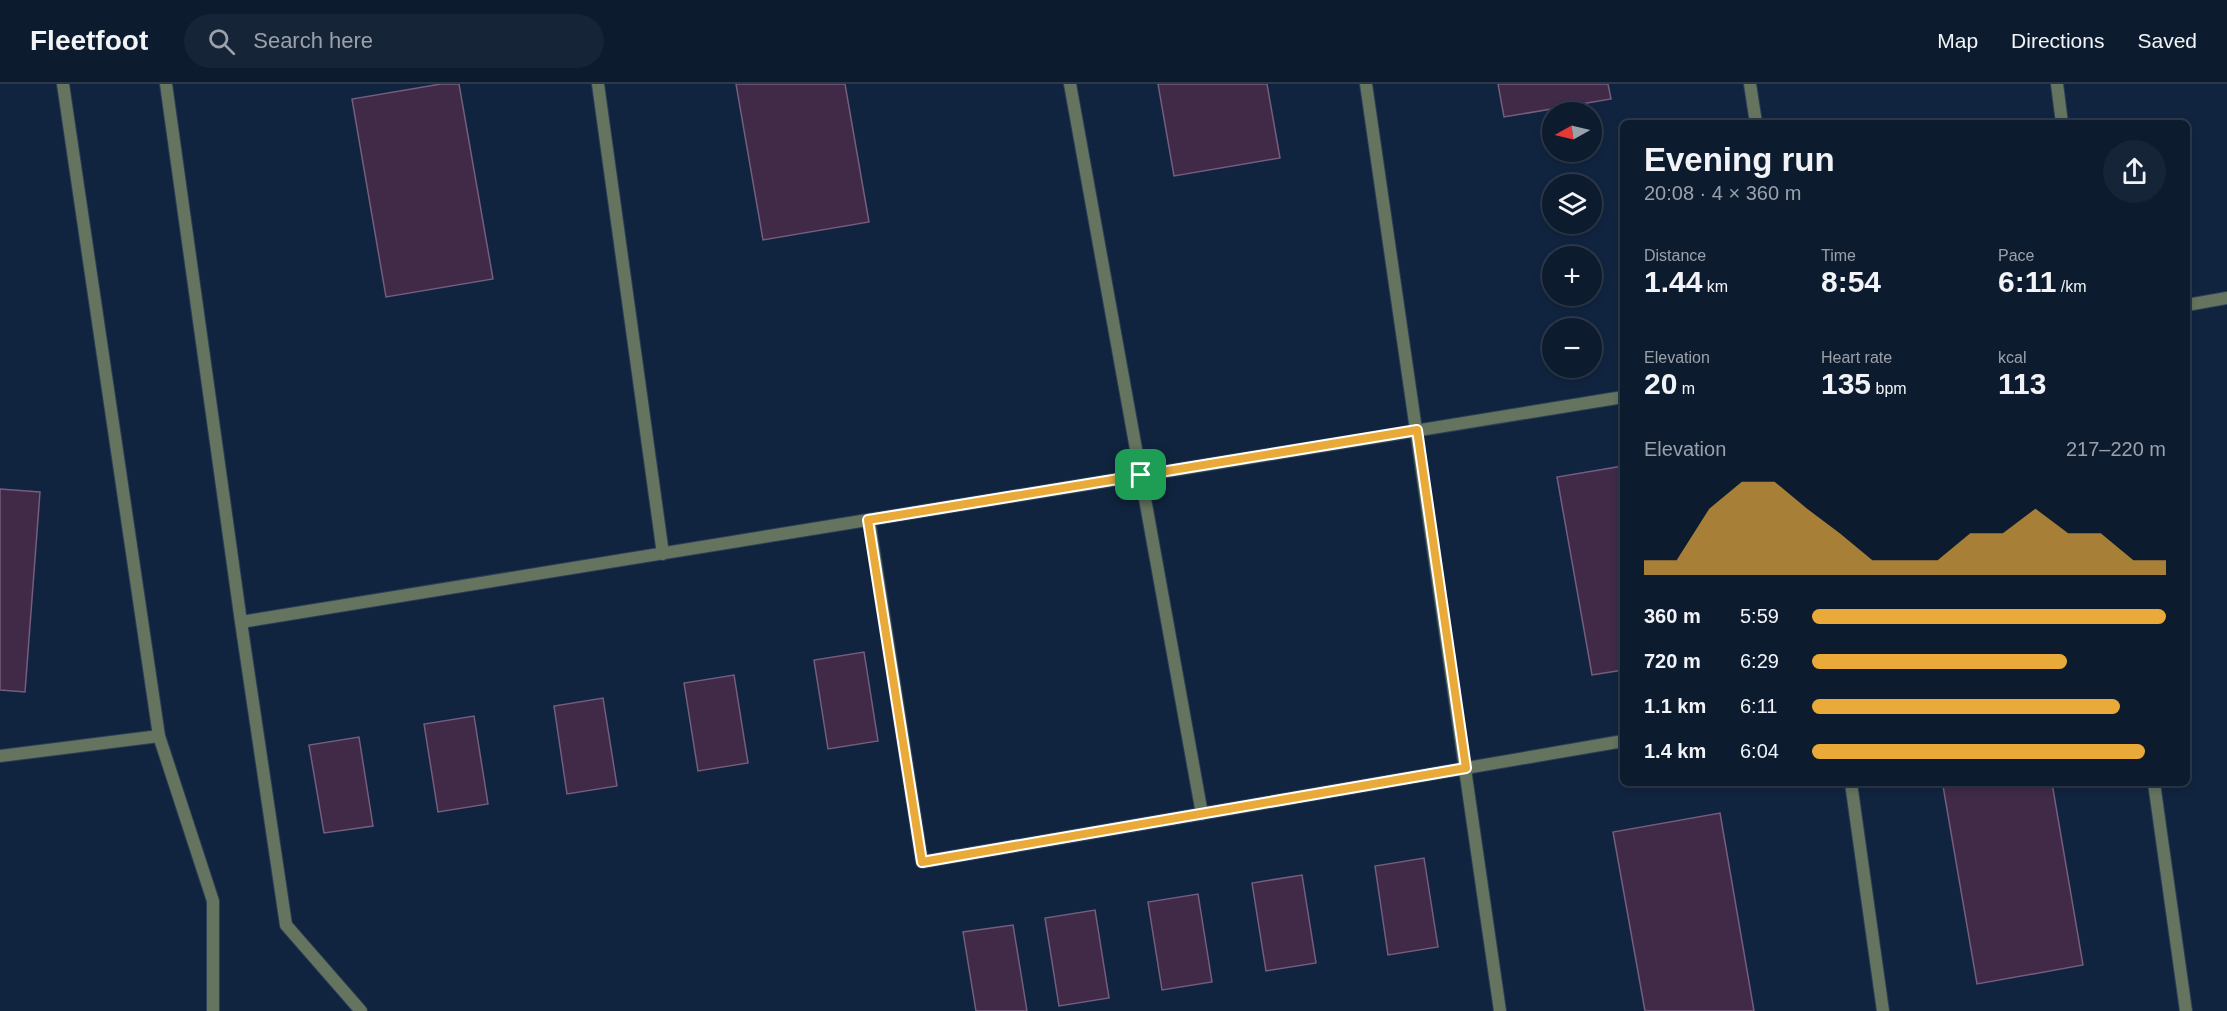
<!DOCTYPE html>
<meta charset="utf-8">
<style>
body{margin:0;font-family:Helvetica,sans-serif;background:#162437;color:#f1f3f6;height:100vh;display:flex;flex-direction:column;font-size:22px;white-space:nowrap}
*{box-sizing:border-box;margin:0}
p{font-size:20px;color:#9aa1aa}
.icon{flex:none;width:33px;height:33px;fill:none;stroke:currentColor;stroke-width:2;stroke-linecap:round;stroke-linejoin:round}
.map{position:relative;flex:1;overflow:hidden}
.details{position:absolute;left:1620px;top:36px;width:570px;height:666px;display:flex;flex-direction:column;background:#0d1b2f;border-radius:9px;box-shadow:0 3px 9px #0003,0 0 0 2px #2d394b}
.details>*{flex:none}
.needle{width:39px;rotate:262deg}
.fabs{position:absolute;left:1542px;top:18px;display:grid;gap:12px}
.fabs a{display:grid;place-items:center;width:60px;height:60px;border-radius:50%;background:#0d1b2f;box-shadow:0 3px 9px #0003,0 0 0 2px #2d394b;font-size:30px}
.pin{position:absolute;display:grid;place-items:center;width:51px;height:51px;color:#fff;margin:-26px;border-radius:12px;box-shadow:0 3px 9px #0006}
.round{display:grid;place-items:center;flex:none;width:63px;height:63px;border-radius:32px;background:#162437}
.summary{display:flex;align-items:center;justify-content:space-between;height:102px;padding:0 24px}
h1{font-size:33px;font-weight:700;line-height:45px}
.metrics{display:grid;grid-template-columns:repeat(3,1fr);gap:9px;height:102px;padding:6px 24px}
.metrics div{display:grid;align-content:center}
.metrics b{font-size:30px;font-weight:700}
.metrics small{font-size:16px;font-weight:400}
.metrics p{font-size:16px}
.chart{height:168px;padding:12px 24px}
.chart p{display:flex;justify-content:space-between}
.chart svg{width:100%;height:108px;margin-top:6px;fill:#eaaa39;opacity:.7}
ul{padding:0 24px;list-style:none;font-size:20px}
li{display:grid;grid-template-columns:96px 72px 1fr;align-items:center;height:45px}
li i{height:15px;border-radius:8px;background:#eaaa39}
header{display:flex;align-items:center;gap:36px;box-sizing:border-box;height:84px;padding:0 30px;background:#0d1b2f;border-bottom:2px solid #2d394b}
header strong{font-size:28px}
nav{display:flex;gap:33px;margin-inline-start:auto;font-size:21px}
.search{width:420px;height:54px;background:#162437;display:flex;align-items:center;gap:15px;box-sizing:border-box;padding:0 21px;border-radius:33px;color:#9aa1aa;font-size:22px}
.map>svg:first-child{display:block}
.building{fill:#402a47;stroke:#745d7d;stroke-width:1.5}
.lines{fill:none;stroke-linecap:round;stroke-linejoin:round}
.service-casing{stroke:#2c3f58;stroke-width:14}
.service{stroke:#64745e;stroke-width:12}
.route-casing{stroke:#fff;stroke-width:12}
.route{stroke:#eaaa39;stroke-width:8}
</style>
<header>
<strong>Fleetfoot</strong>
<div class="search"><svg class="icon" aria-label="search" viewBox="0 0 24 24"><circle cx="10" cy="10" r="6"/><path d="M15 15l6 6"/></svg>Search here</div>
<nav><a>Map</a><a>Directions</a><a>Saved</a></nav>
</header>
<div class="map">
<svg width="2227" height="927" viewBox="0 0 2227 927">
<rect width="100%" height="100%" fill="#11243f"/>
<path class="building" d="M441,0h18l34,195 -107,18 -34,-198z
M736,0h109l24,138 -106,18z
M1158,0h109l13,74 -106,18z
M1498,0h110l3,15 -107,18z
M1623,382v204l-31,5 -35,-198z
M0,405l40,3 -15,200 -25,-2z
M864,568l14,89 -50,8 -14,-89z
M734,591l14,88 -50,8 -14,-88z
M603,614l14,88 -50,8 -13,-88z
M474,632l14,88 -50,8 -14,-88z
M359,653l14,89 -49,7 -15,-88z
M1958,699h94l31,182 -106,19 -34,-198z
M1720,729l34,198h-109l-32,-179z
M1424,774l14,89 -50,8 -13,-89z
M1302,791l14,88 -50,8 -14,-88z
M1198,810l14,88 -50,8 -14,-88z
M1095,826l14,88 -50,8 -14,-88z
M1013,841l14,86h-51l-13,-79z"/>
<g class="lines">
<defs>
<path id="service" d="M63,0l96,652 54,165v110
M166,0l75,538 45,303 75,86
M598,0l65,470
M1070,0l132,730
M1366,0l134,927
M1750,0l6,39
M2057,0l5,39
M2187,221l40,-7
M869,436l53,342 701,-121
M241,538l1382,-225
M0,672l159,-20
M1851,699l32,228
M2154,699l32,228"/>
</defs>
<use href="#service" class="service-casing"/>
<use href="#service" class="service"/>
</g>
<g class="lines">
<defs>
<path id="route" d="M1417,346l49,338 -544,94 -54,-342z"/>
</defs>
<use href="#route" class="route-casing"/>
<use href="#route" class="route"/>
</g>
</svg>
<div class="fabs">
<a><svg class="needle" viewBox="-14 -14 28 28"><path d="M0-13l5 13h-10z" fill="#e53935"/><path d="M0 13l5-13h-10z" fill="#9aa1aa"/></svg></a>
<a><svg class="icon" aria-label="layers" viewBox="0 0 24 24"><path d="M12 4l9 5-9 5-9-5zM3 14l9 5 9-5"/></svg></a>
<a>+</a>
<a>−</a>
</div>
<div class="pin" style="left:1141px;top:391px;background:#1e9e55"><svg class="icon" aria-label="arrive" viewBox="0 0 24 24"><path d="M6 21V4h12l-3 4 3 4H6"/></svg></div>
<section class="details">
<div class="summary"><div><h1>Evening run</h1><p>20:08 · 4 × 360 m</p></div><a class="round"><svg class="icon" aria-label="share" viewBox="0 0 24 24"><path d="M12 15V3M7 8l5-5 5 5M5 13v7h14v-7"/></svg></a></div>
<div class="metrics">
<div><p>Distance</p><b>1.44<small> km</small></b></div>
<div><p>Time</p><b>8:54</b></div>
<div><p>Pace</p><b>6:11<small> /km</small></b></div>
</div>
<div class="metrics">
<div><p>Elevation</p><b>20<small> m</small></b></div>
<div><p>Heart rate</p><b>135<small> bpm</small></b></div>
<div><p>kcal</p><b>113</b></div>
</div>
<div class="chart"><p><span>Elevation</span>217–220 m</p>
<svg viewBox="0 0 160 44" preserveAspectRatio="none"><path d="M0 44V38L10 38L20 17L30 6L40 6L50 17L60 27L70 38L80 38L90 38L100 27L110 27L120 17L130 27L140 27L150 38L160 38V44z"/></svg>
</div>
<ul>
<li><b>360 m</b>5:59<i style="width:100%"></i></li>
<li><b>720 m</b>6:29<i style="width:72%"></i></li>
<li><b>1.1 km</b>6:11<i style="width:87%"></i></li>
<li><b>1.4 km</b>6:04<i style="width:94%"></i></li>
</ul>
</section>
</div>
